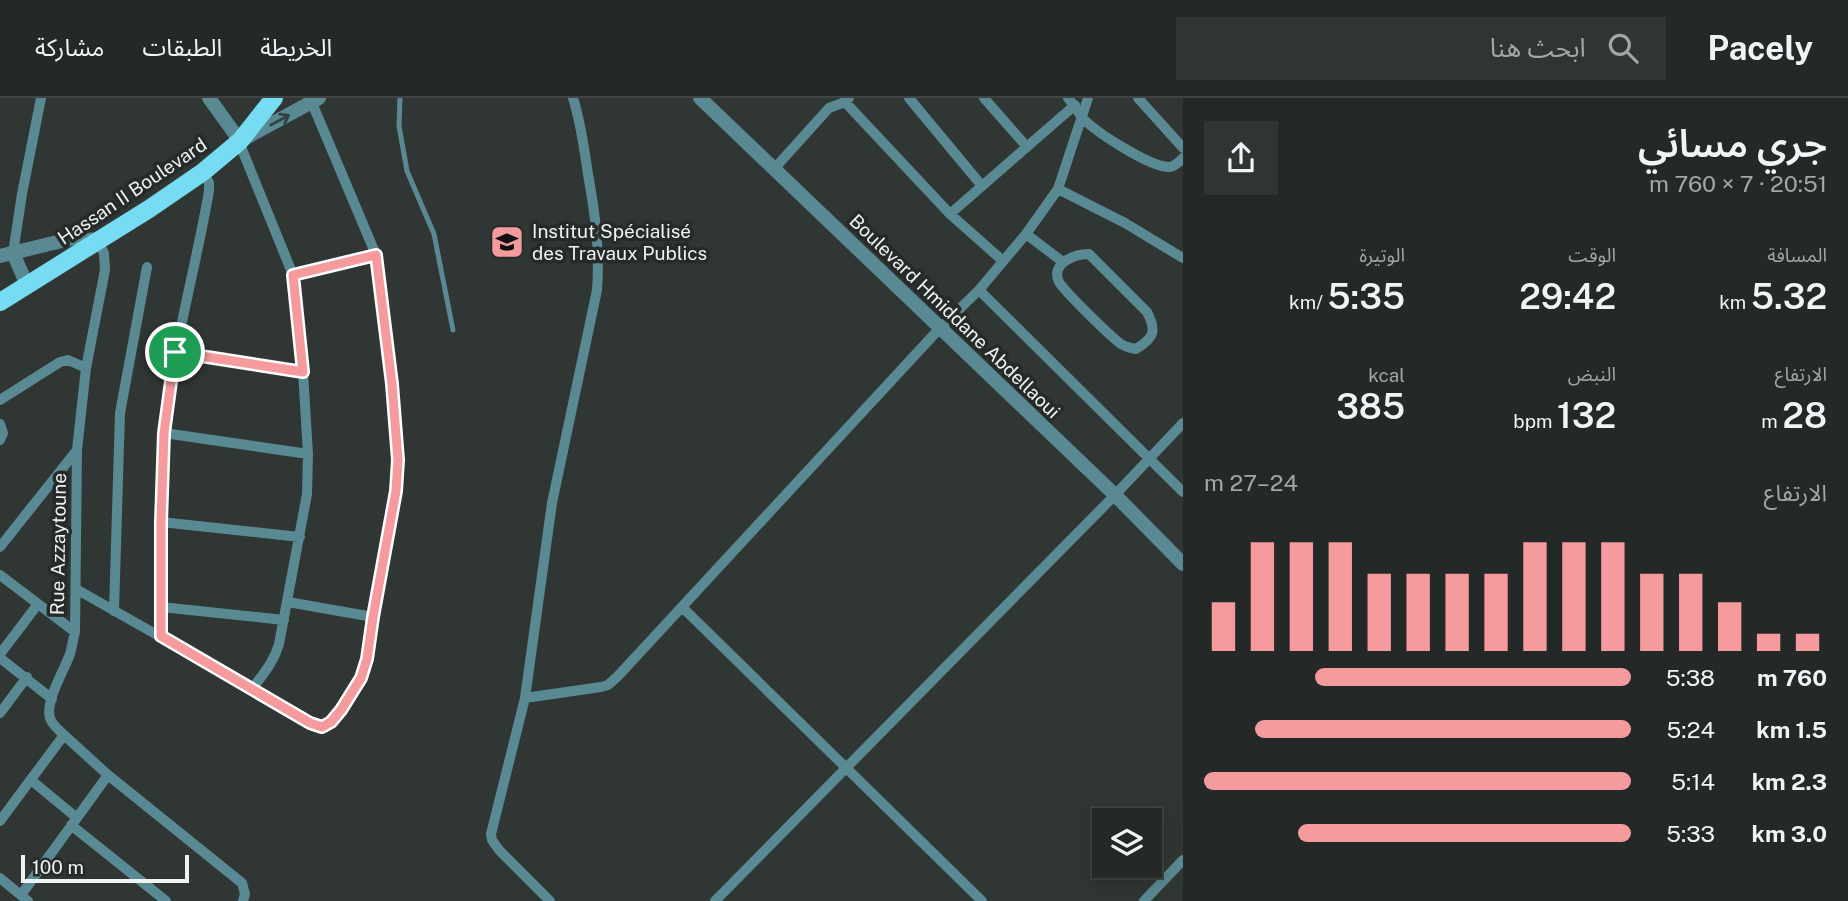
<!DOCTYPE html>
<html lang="ar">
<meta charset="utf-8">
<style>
body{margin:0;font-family:"Public Sans","Noto Sans Arabic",sans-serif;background:#303433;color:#f1f3f6;direction:rtl;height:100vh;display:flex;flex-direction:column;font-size:26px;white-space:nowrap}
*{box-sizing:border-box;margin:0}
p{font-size:23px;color:#a3a6a7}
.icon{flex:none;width:38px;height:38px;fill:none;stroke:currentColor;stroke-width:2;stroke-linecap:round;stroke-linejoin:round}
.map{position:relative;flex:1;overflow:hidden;direction:ltr}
.sheet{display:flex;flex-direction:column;background:#242827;width:665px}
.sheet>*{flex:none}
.fabs{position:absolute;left:1092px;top:710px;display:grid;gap:14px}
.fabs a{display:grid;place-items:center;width:70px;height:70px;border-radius:0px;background:#242827;box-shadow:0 4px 18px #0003,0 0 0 2px #414444;font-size:35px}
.scale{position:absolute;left:21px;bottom:18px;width:168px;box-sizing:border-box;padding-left:7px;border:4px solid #f0f3f3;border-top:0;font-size:19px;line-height:24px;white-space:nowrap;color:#f0f3f3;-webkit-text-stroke:5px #262b2a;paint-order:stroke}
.pin{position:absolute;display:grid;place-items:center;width:60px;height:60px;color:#fff;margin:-30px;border:4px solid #fff;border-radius:50%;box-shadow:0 2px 7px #0007}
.round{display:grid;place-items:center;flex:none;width:74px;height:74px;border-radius:0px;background:#303433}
.head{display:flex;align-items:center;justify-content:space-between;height:119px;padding:0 21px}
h1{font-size:38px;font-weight:600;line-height:52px}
.figures{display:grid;grid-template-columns:repeat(3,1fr);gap:10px;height:119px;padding:7px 21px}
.figures div{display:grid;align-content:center}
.figures b{font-size:35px;font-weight:600}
.figures small{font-size:19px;font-weight:400}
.figures p{font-size:19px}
.chart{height:196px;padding:14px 21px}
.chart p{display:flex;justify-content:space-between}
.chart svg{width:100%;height:126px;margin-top:7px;stroke:#f59b9e;stroke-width:6}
ul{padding:0 21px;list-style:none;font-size:23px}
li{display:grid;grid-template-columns:112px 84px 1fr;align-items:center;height:52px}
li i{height:18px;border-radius:9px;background:#f59b9e}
header{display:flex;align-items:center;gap:42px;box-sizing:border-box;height:98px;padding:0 35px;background:#242827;border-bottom:2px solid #414444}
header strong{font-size:33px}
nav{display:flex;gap:38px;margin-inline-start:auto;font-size:24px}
.search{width:490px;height:63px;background:#303433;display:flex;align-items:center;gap:18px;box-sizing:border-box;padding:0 24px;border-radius:0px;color:#a3a6a7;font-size:26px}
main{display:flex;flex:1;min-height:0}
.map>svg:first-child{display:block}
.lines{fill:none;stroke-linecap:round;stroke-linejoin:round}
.service{stroke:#598992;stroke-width:5}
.minor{stroke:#598992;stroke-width:10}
.tertiary{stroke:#598992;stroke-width:14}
.primary{stroke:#75dcf1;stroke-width:18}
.oneway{stroke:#334244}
.route-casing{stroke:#fff;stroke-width:14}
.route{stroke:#f59b9e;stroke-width:9}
.labels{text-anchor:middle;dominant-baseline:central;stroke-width:7;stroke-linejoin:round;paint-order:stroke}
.street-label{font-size:19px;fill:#f0f3f3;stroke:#262b2a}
.poi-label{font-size:19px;fill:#f0f3f3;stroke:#262b2a;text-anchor:start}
</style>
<header>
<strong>Pacely</strong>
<div class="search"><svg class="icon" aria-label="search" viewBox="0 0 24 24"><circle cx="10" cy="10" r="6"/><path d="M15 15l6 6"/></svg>ابحث هنا</div>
<nav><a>الخريطة</a><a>الطبقات</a><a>مشاركة</a></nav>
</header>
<main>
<section class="sheet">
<div class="head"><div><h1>جري مسائي</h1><p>20:51 · 7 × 760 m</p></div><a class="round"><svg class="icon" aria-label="share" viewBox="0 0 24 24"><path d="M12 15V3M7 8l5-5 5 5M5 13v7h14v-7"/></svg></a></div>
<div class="figures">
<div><p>المسافة</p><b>5.32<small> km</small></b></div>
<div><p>الوقت</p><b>29:42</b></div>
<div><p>الوتيرة</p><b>5:35<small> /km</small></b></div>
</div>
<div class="figures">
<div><p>الارتفاع</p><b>28<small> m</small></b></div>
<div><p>النبض</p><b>132<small> bpm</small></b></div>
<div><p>kcal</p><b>385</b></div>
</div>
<div class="chart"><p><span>الارتفاع</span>24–27 m</p>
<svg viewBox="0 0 160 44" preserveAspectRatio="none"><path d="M5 44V27M15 44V6M25 44V6M35 44V6M45 44V17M55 44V17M65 44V17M75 44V17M85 44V6M95 44V6M105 44V6M115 44V17M125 44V17M135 44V27M145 44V38M155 44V38"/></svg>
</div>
<ul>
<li><b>760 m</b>5:38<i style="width:74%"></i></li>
<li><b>1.5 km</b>5:24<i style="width:88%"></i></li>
<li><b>2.3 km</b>5:14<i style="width:100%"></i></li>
<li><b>3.0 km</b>5:33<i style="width:78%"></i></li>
</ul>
</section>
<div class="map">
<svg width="1183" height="803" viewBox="0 0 1183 803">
<rect width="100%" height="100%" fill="#303634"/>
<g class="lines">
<path class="service" d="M400,0l-1,28 8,45 27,63 19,96"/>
<path class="minor" d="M909,0l73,88
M984,0l43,49
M1068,0c5,6 9,12 13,18 12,15 69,51 88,51 5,0 10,-5 14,-9
M1138,0l45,50
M845,4l105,112 53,47
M239,44l54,133 10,97 5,82 -1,40 -28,150c-5,18 -16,30 -27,45
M774,71l55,-61 16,-6 4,-4
M1058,91l67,34 58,35
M950,116l125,-109
M1026,136l37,28
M13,155l9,-59 19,-96
M1089,156l58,58c10,19 7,26 -11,37 -6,-1 -10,-2 -15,-5 -11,-8 -56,-52 -62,-62 -9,-19 16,-28 30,-28z
M293,177l83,-20
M979,192l204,202
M175,254l128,20
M0,302l60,-38 8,-2 18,8
M0,326l3,9 -3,7
M164,335l144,21
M161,424l139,15
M0,449l77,-97
M0,477l75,57
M76,491l242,137 4,1 9,-5 18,-22 12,-21 6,-20 6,-42 23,-126 2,-31 -6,-76 -16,-129 -64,-152
M288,504l85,15
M161,509l123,13
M682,509l300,294
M114,513l6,-198 27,-146
M161,538c0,-67 -3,-136 3,-203 8,-83 31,-161 45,-242v-8l-6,-11
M0,556l38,-50
M0,560l52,41
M525,600l76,-11 7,-2 10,-9 322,-348 39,-38 47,-56 32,-45 30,-91
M0,615l27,-36
M64,637l44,40 134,108 3,11 -2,7
M31,682l46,38
M0,723l64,-86c-5,-5 -12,-10 -14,-17 -5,-17 14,-47 20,-64 2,-7 3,-15 5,-22l2,-182 9,-82 19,-98 -1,-17 -7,-13
M71,727l95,76
M0,780l28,23
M21,797l87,-120
M550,803l-51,-51 -7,-10 -1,-6 34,-136 27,-195 45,-213c3,-40 -2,-77 -9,-116 -4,-26 -7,-51 -15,-76
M715,803l400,-406 68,-72
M1144,803l39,-41"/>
<path class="tertiary" d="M209,0l31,43 79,-43
M700,0l415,397 68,69
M13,155l14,32
M0,158l74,-18 23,2"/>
<path class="primary" d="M0,204l149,-93 54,-37 37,-31 34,-43"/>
</g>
<defs><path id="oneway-shaft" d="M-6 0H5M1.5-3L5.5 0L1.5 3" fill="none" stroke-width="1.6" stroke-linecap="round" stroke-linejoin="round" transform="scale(1.75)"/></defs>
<use class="oneway" href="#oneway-shaft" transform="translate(280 22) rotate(-28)"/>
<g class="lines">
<defs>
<path id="route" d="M376,157l16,129 6,76 -2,31 -23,126 -6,42 -6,19 -20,32 -10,12 -9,5 -12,-4 -149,-87v-114l3,-89 11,-81 128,20 -10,-97z"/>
</defs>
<use href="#route" class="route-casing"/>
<use href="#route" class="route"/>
</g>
<defs>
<symbol id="school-square" viewBox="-11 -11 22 22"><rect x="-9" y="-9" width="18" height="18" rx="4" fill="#f59b9e" stroke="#262b2a"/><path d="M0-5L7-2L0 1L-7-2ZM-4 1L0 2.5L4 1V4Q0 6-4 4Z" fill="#111"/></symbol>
</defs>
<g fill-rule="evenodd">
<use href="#school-square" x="488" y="125" width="38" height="38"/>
</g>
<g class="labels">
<g class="street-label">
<text transform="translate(132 93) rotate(-34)">Hassan II Boulevard</text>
<text transform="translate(955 218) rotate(44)">Boulevard Hmiddane Abdellaoui</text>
<text transform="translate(58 446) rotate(-89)">Rue Azzaytoune</text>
</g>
<g class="poi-label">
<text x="532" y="133">Institut Spécialisé<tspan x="532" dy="22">des Travaux Publics</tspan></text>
</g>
</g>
</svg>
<div class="fabs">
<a><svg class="icon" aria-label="layers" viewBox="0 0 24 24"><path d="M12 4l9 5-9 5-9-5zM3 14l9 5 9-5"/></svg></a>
</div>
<div class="scale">100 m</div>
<div class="pin" style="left:175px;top:254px;background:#1e9e55"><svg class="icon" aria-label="arrive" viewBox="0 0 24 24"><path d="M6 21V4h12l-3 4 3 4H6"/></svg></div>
</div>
</main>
